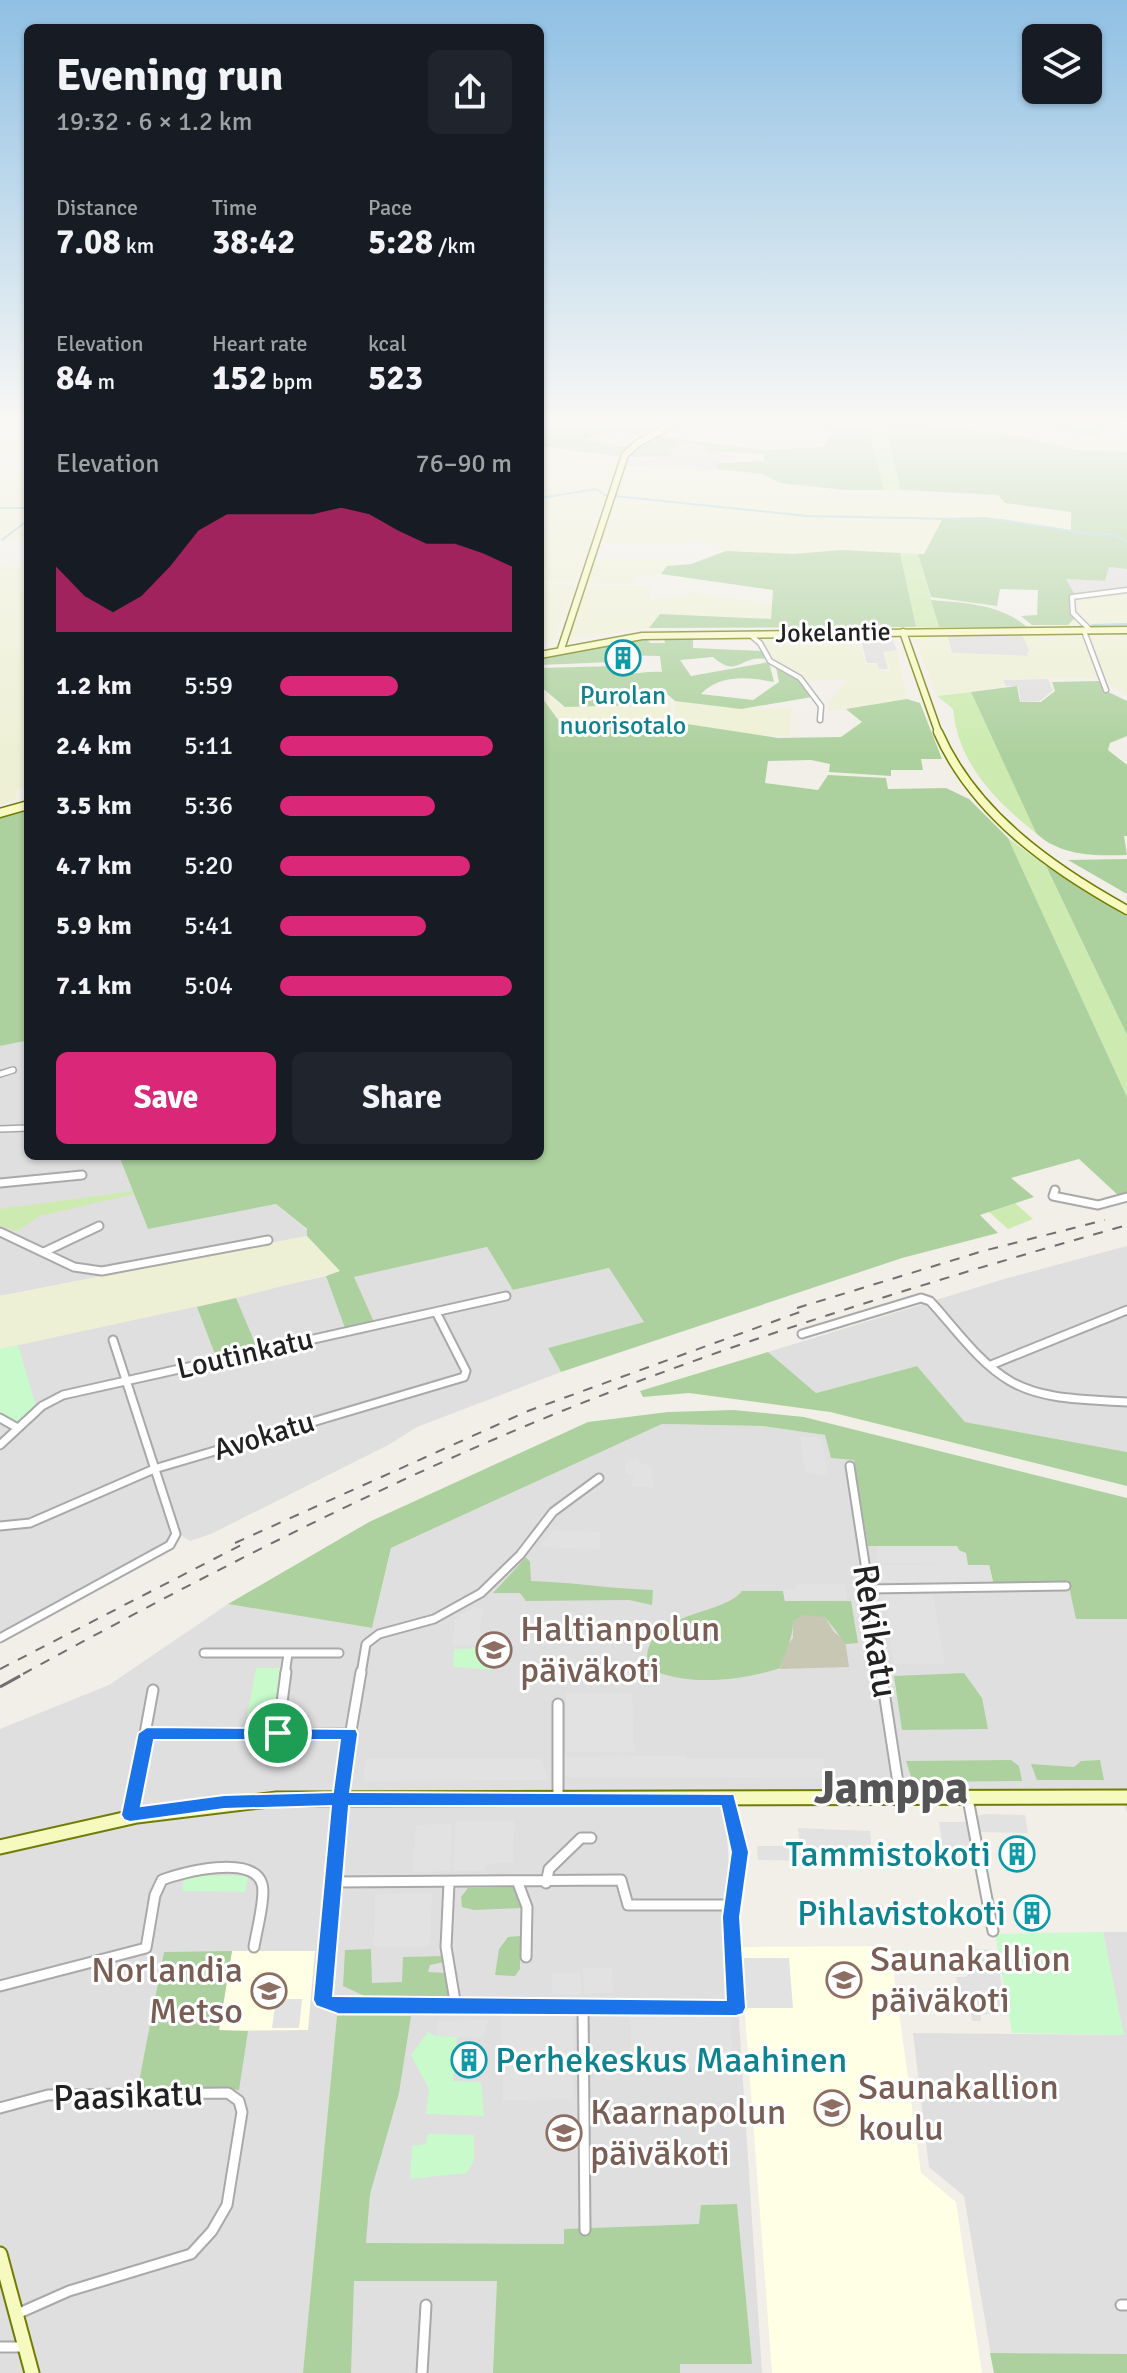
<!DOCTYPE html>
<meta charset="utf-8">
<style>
body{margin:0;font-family:Signika,sans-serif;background:#20242c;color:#f1f3f6;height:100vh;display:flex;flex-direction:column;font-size:30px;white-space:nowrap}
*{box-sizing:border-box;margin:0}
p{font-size:26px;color:#9ea1a6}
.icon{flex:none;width:44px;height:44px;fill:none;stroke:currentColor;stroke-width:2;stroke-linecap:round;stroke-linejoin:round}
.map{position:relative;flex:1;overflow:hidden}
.panel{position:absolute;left:24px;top:24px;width:520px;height:1136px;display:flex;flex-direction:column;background:#171b24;border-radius:12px;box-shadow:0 2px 6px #0004}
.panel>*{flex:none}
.buttons{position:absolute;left:1022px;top:24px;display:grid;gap:16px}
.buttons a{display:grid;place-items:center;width:80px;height:80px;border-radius:12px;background:#171b24;box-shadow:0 2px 6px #0004;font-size:40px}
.pin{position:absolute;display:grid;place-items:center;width:68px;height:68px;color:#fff;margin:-34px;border:4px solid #fff;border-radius:50%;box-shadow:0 2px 8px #0007}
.round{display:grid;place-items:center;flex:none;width:84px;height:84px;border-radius:12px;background:#20242c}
.head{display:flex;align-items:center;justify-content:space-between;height:136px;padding:0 32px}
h1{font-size:44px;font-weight:700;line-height:60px}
.stats{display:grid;grid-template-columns:repeat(3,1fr);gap:12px;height:136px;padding:8px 32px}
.stats div{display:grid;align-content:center}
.stats b{font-size:34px;font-weight:700}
.stats small{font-size:22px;font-weight:400}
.stats p{font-size:22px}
.chart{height:224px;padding:16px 32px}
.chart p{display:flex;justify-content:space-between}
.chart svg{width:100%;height:144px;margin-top:8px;fill:#db2777;opacity:.7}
.primary-button{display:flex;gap:16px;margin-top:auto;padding:16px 32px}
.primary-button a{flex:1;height:92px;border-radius:12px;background:#db2777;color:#fff;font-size:32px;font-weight:700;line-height:92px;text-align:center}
.primary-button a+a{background:#20242c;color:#f1f3f6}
ul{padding:0 32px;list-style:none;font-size:26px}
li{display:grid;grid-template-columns:128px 96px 1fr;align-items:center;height:60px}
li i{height:20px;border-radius:10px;background:#db2777}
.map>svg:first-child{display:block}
.residential{fill:#e0dfdf}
.education{fill:#ffffe5}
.construction{fill:#c7c7b4}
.farmland{fill:#eef0d5}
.grass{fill:#cdebb0}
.forest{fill:#add19e}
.park{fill:#c8facc}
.parking{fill:#e2e2e2}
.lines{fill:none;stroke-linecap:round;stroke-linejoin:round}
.stream{stroke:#aad3df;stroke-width:2}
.street-far3-casing{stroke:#a9a9a9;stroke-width:7}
.street-far2-casing{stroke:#a9a9a9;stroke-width:8}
.street-far1-casing{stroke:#a9a9a9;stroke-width:11}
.street-casing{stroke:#a9a9a9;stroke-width:13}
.secondary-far2-casing{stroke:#707d05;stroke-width:9}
.secondary-far1-casing{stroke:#707d05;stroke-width:11}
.secondary-casing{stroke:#707d05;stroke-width:17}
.street-far3{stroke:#fff;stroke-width:4}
.street-far2{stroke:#fff;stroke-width:5}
.street-far1{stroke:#fff;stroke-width:7}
.street{stroke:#fff;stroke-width:9}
.secondary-far2{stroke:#f7fabf;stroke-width:6}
.secondary-far1{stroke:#f7fabf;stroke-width:8}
.secondary{stroke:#f7fabf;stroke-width:13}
.rail-far1{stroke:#707070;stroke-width:2;stroke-dasharray:10 10;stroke-linecap:butt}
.rail{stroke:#707070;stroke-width:3;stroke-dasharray:23 23;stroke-linecap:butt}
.route{fill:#1a73e8;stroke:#fff;stroke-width:2;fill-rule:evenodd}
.labels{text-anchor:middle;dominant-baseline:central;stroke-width:6;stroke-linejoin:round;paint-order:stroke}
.far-street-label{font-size:26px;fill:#222;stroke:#fff}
.far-culture-label{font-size:26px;fill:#0d838f;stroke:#fff}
.street-label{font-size:30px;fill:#222;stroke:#fff}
.near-education-label{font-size:36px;fill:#785e54;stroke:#fff;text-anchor:start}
.near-street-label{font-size:36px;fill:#222;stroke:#fff}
.near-culture-label{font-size:36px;fill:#0d838f;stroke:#fff;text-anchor:end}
.near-district-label{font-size:46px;font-weight:bold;fill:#555;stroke:#fff}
</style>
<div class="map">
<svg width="1127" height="2373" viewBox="0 0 1127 2373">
<rect width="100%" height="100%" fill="#f2efe9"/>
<path class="residential" d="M677,442l27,3 3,6 28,4 2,5 -19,3 -1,6 -4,1 -89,-4 3,-7 25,1z
M1109,567l18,2v23l-52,3 -10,-17 40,3z
M1022,634l8,18 -1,4 -77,-3 -5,-18z
M882,635l10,4 5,11 -14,2 5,17h-9l-2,-6h-10l-7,-27z
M1048,679l5,11 -13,11 -19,1 -3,-16h-12l-3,-6z
M25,1041l3,2v113h91l29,73 128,-25 31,26v6l-307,60v-250z
M1127,1246v206l-162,-30 -48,-56 -101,27 -48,-41 236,-73z
M487,1247l26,43 96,-22 35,54 -96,26 13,24 -144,55 -27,17 -179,90 -21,7 -8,-5 -4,-7 -8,2 1,6 -6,7 -165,90v-285l326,-73 27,1z
M662,1424l100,2 64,9 131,111 37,36h74l9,37h50v194l-5,-16 -708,3 311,5 37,568h-762v-644l109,-44 119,-81 144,24 19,-80z
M1103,1932h24v441h-133l-30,-177 -35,-29 -16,-134 210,2z"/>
<path class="education" d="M890,1946l31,227 35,29 26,171h-210l-32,-426z
M232,1951h83l-7,79 -89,1z"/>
<path class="construction" d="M817,1614l8,3 9,15 11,8 4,27 -69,2 6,-22 7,-9v-16l11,-7z"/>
<path class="farmland" d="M0,422h28v35l-28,-4z
M612,422h186l36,11 -9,14 -80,-18z
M961,422h43l92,14 9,-7 12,-3 1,-4h9v30l-51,-2 -51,-13 -63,-7z
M540,450l79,10 -44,123 -35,-1v-20l7,-1 -7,-14z
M0,466l15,5h13v71l-28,-3z
M624,466l139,8 8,6 39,5 12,6 79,-1 97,5 7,8 66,8 1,19 -86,-13 -62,37 -83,-4 -48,4 -73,-3 -3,-2 4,-6 -23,-3 -23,3h-77z
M668,558l10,5 -11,3 -6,8 -24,2 -6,9 -47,-2 8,-22z
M0,566l28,2v218l-11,3 -1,10 -16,5z
M540,584l34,1 -20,56 -13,3z
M583,585l64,2 4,2 -1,10 37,-3 3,-4 83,12 -2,16 -111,-6 -11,14 -85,11z
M1115,591l12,1v33h-59l7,-7v-23z
M1127,633v62l-17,-10 -4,-7 -104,1 3,7 -68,10 -22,-56 7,-4 25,-1 5,18 76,3 -1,-4 3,-1 -8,-17z
M856,635l10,29h11l2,6 11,2 -6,-20 13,-1 10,48 -78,12v-10l19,-22 -44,2 -13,-11 -16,-6 -12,-21 -10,-7z
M540,686l20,19 106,-12 6,18 -1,10 -101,6 -7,-2 -23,-30z
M675,701l68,8 49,-1 -3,28h-25l-90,-14z
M307,1236l34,35 -105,27 -236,51v-53z"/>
<path class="grass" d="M867,422h17l17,68h-17z
M900,553l18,1 21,73h-23z
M971,692l65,141c-41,-32 -78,-70 -83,-124l-16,-13z
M1008,838l38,28 81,169v62z
M133,1191l1,3 -94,22 -23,15 -17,-5v-17z
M1015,1203l18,16 -25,10 -19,-17z"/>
<path class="forest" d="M540,422h7l1,7 33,-1 1,-6h21l3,1 -2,3 62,1 -21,10 -25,-5 -35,7 43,9 -7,9 -81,-11z
M798,422l33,3 36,-3 17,68h-39l-65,-7 -17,-9 -46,-5 1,-6 46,-2v-7l-57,-3 -3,-6 -27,-3 -7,14 -43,1 13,-13 16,-8 108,14 60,-3 10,-14z
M884,422h77v3l-37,-1 101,13 51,13 51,2v117l-18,-2 -4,14 -39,-2 9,16v23l-7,7h-36l-11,-9 16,-1 1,-25 -38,-1 -3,17 -66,-9 -13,-43h6l19,-36 43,-1 85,13v-18l-66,-9 -7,-8 -97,-5z
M1004,422h114l-1,4 -12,3 -8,7z
M841,550l59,3 16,74 -267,1 11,-14 111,5 2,-29 -112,-16 6,-8 24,-2 35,-13 67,3z
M931,600c35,3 69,4 96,27h-88z
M693,636v12l69,3 4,8c-27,-4 -28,20 -53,-2l-33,3 11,16 78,-14 5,20c-25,-5 -54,-8 -73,12l52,6 26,-18 -3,-15 23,11 13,19 -71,12 -66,-8 -9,-8 -18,1 -11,11 -72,2 -25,-21v-18l75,-2 1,8c16,1 30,-3 46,-2l-2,-16 -48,-1 -1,7 -71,3v-8l105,-20 5,6h15l-1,-6z
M1100,681l4,9 23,11v35l-17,7 -2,7 19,15v71h-3l3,19c-32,1 -67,1 -91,-22l-65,-141 46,-6 3,16h21l14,-11 -3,-9z
M540,695l22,30 8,2 104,-5 104,16 63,-1 21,-15 -16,-13 61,-10 13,4 22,56h-21l2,11h-32v6l-62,-4 1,-8 -19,-4 -43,1 -3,22 53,7 10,-15 58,3 2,11 58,-1 23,11 39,39 119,259v96l-8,3 -40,-37 -68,19 23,19 -54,18 18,18 -96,25 -341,114 -13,-24 96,-26 -35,-54 -96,22 -26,-43 -133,30 20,45 -29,6 -19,-52 14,-5 -33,-35v-7l-31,-25 -128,25 -29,-73h421z
M28,808v235l-3,-2 -25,5v-231z
M1127,859v35l-59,-34z
M1046,866l81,50v119z
M236,1298l21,50 -41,9 -19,-50z
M768,1352l48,41 101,-27 48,56 162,30v34l-297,-74 -141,-19 -46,4 -3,-6z
M734,1410l70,7 323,81v121h-51l-8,-37h-75l-4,-17h-21l-11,-19h-89l-14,-86 -23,-2 -6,-23 -63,-9 -100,-2 -271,124 -19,80 -144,-24 141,-82 219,-100 80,-10z
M526,1557l4,5 1,19c43,1 79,8 122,9l-1,15 -23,-5 -103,1 -6,-8h-27z
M742,1591h41l2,10h66l7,42 -12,1 -21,-27 -21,-2 -11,7c0,17 -8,29 -13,46 -37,13 -96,19 -132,0 -10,-58 73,-50 94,-77z
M964,1673l18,25 6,31 -86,1 -8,-54z
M1011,1760l8,6 3,15 -99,1 -12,-5 -5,-16z
M1100,1760l4,20h-67l-6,-16 43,3 7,-6z
M513,1887l5,5 3,16 -47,2 -12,-3 -1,-10 7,-9z
M520,1936v33l-5,7 -20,-1 4,-26 9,-12z
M371,1949l1,34 30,-1 1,-25 40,-1 1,6 -14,3 -2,7 18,1 4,27h-77l-30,-14 2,-36z
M232,1951l-13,79 29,1 -9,59 -101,-3 26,-135z
M337,2016h74l-12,77 -29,101 -4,49 198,1v-15l135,-5 2,-19 36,-1 15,160h-72v9h-187l4,-92h-143l-3,92h-48z
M990,2353l137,1v19h-133z"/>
<path class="park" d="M18,1345l18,61 -21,17 -15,-9v-65z
M494,1648l-1,22 -40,-3 1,-18z
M256,1668h27l-8,54h-29z
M185,1875l63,1 -3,16 -63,-1z
M1103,1932l21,103 -112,-2 -17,-99z
M428,2032l8,4 21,1 -4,44 28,1 3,34 -58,-2 3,-25 -18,-34z
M428,2134l46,1v25l-7,13 -57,6 2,-33 14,-2z"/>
<path class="parking" d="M800,1437h22l6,38 -23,-3z
M636,1457l5,6 11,3 1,21h-22l3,-12 -8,-1 -1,-10z
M553,1530l47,2v17l-61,-2z
M877,1546h80l1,4 8,3 2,12h21l4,17h-111l-3,-17h82l-82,-2z
M796,1584h49l2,16 -62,1 -2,-11h13z
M883,1595h50l12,69h-51z
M475,1607l7,2 -3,36h-26l2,-26h6l-2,-3z
M566,1693h66l2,59h-68z
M670,1756h16v3h137l2,19 -260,-1v-20z
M365,1759h176l7,21 -185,1z
M986,1814l39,1 3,18 -48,-1 -3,-16z
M456,1821h58l-1,41 -26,2 -4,7h-30z
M939,1822h28l9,44h-31z
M452,1824l-2,47 -37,1 3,-47z
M798,1828l72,3 3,31 -115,-2 -1,-14h43z
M432,1893l-2,53h-56l1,-52z
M973,1949l23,1 11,65 -26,-1v7h-9l-4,-23h-9l-3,-21h10l8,-8z
M742,1958h47l4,50h-47z
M583,1968h29l1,25h-29z
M580,1973l1,21 -29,1v-21z
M276,1999h26l-3,29h-27z
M501,2014l72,1v84l-70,1z
M630,2015l100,1 3,51h-101z
M488,2020l-4,18 -48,-2 2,-15z"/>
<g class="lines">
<path class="stream" d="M873,434l87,-8
M835,435h35
M540,498l56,-9 9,6 202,21 195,4 93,15 16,-1 16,7
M0,508h28
M2,540l26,-20
M1092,625l35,-1
M1101,633h21"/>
<defs>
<path id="street-far3" d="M1084,631l22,59
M1091,631l-18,-18 -1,-16 55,-7
M749,634l11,9 10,18 30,17 21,28 -1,14"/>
<path id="street-far2" d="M0,1074l13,-4
M0,1129l28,-1"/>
<path id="street-far1" d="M0,1183l82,-8
M1055,1190l-2,6 45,9 29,-8
M0,1232l74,35 28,4 166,-31
M44,1252l55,-26
M802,1334l119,-36 9,3c25,27 48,61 80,80 34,20 79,18 117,21
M991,1365l136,-55
M0,1418l16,9
M0,1445l42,-39 21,-11 443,-99
M850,1466l32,208
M0,1526l30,-3 124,-54 310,-92 2,-6 -30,-59
M869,1589l197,-3
M0,1638l170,-93 6,-11 -63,-194
M204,1653h135
M285,1674l3,-20
M361,1674l5,-30 13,-10 55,-15 47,-26 39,-38 33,-43 46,-34"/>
<path id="street" d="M361,1672l-19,112 -19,216 15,6 398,2 -5,-91 9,-65 -12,-53
M881,1672l19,124
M558,1704v95
M147,1733l203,1
M278,1733l8,-61
M968,1799l25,132
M130,1815l23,-125
M333,1882l288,-2 7,25h103
M449,1883l-3,64 10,60
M518,1883l9,24 -1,50
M546,1883l3,-14 32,-31h10
M0,1986l146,-38 9,-53 7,-15c20,-8 91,-26 100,4 4,13 -6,49 -8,63
M583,2007l2,223
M0,2108l48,-13 180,-2 11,8 3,11 -15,93 -15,26 -21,23 -122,37 -52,23
M1121,2305h6
M0,2347h25
M422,2373l4,-68"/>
<path id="secondary-far2" d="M903,632l36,102
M561,649l64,-194 13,-12 39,-21
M540,655l102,-19 485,-6"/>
<path id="secondary-far1" d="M938,732c36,82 113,136 189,178
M0,813l28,-8"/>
<path id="secondary" d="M0,1847l137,-31 140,-17 850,-2
M0,2254l32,119"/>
</defs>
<use href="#street-far3" class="street-far3-casing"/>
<use href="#street-far2" class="street-far2-casing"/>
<use href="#street-far1" class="street-far1-casing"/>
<use href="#street" class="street-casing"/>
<use href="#secondary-far2" class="secondary-far2-casing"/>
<use href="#secondary-far1" class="secondary-far1-casing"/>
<use href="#secondary" class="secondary-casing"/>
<use href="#street-far3" class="street-far3"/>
<use href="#street-far2" class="street-far2"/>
<use href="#street-far1" class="street-far1"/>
<use href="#street" class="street"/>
<use href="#secondary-far2" class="secondary-far2"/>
<use href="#secondary-far1" class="secondary-far1"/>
<use href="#secondary" class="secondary"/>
<path class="rail-far1" d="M797,1308l186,-57 122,-31
M235,1543l293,-132 280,-102
M0,1669l245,-126
M23,1674c180,-98 363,-193 554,-269 179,-71 364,-127 550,-180"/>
<path class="rail" d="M0,1687l27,-15"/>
</g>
<linearGradient id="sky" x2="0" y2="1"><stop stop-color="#8fc0e4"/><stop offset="0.56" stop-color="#f9f8f5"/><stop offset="1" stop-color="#f9f8f5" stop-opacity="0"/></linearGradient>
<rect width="1127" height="755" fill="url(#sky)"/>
<path class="route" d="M147,1727l209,2 2,5 -8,58 384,2 15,58 -9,65 6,91 -3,6 -7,2 -398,-2 -22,-8 -3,-6 18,-194 -107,3 -94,13 -6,-2 -3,-5 17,-82zM154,1740h186l-7,52 -109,3 -83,11zM349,1806h372l10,46 -9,65 4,83 -393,-4z"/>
<defs>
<symbol id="building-ring" viewBox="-11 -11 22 22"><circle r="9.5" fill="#fff" stroke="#0f9aa8" stroke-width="1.5"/><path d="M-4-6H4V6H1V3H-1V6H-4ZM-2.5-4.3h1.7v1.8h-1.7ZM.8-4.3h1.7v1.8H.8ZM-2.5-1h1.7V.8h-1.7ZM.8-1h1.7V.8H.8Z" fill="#0f9aa8"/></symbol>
<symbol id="school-ring" viewBox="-11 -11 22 22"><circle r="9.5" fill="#fff" stroke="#8d6e63" stroke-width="1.5"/><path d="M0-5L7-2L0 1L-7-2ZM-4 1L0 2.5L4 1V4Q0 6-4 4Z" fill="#8d6e63"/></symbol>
</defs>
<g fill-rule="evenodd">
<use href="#building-ring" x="603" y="638" width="40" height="40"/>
<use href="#school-ring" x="474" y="1630" width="40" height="40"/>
<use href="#building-ring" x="997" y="1834" width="40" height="40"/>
<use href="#building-ring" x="1012" y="1893" width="40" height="40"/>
<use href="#school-ring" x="824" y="1960" width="40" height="40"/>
<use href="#school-ring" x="249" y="1971" width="40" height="40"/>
<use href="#building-ring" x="449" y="2040" width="40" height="40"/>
<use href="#school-ring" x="812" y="2088" width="40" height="40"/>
<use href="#school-ring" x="544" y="2113" width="40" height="40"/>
</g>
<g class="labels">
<g class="far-street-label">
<text transform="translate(833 633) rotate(-1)">Jokelantie</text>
</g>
<g class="far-culture-label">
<text x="623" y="696">Purolan<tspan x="623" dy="30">nuorisotalo</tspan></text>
</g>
<g class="street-label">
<text transform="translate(245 1354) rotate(-13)">Loutinkatu</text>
<text transform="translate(264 1436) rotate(-17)">Avokatu</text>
</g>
<g class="near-education-label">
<text x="520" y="1629">Haltianpolun<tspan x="520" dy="41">päiväkoti</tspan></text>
<text x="870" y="1959">Saunakallion<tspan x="870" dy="41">päiväkoti</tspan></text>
<text x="243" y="1970" text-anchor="end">Norlandia<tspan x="243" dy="41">Metso</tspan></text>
<text x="858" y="2087">Saunakallion<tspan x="858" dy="41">koulu</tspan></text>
<text x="590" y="2112">Kaarnapolun<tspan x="590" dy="41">päiväkoti</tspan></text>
</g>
<g class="near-street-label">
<text transform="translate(875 1631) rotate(81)">Rekikatu</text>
<text transform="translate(128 2096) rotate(-2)">Paasikatu</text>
</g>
<g class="near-culture-label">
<text x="991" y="1854">Tammistokoti</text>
<text x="1006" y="1913">Pihlavistokoti</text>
<text x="495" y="2060" text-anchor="start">Perhekeskus Maahinen</text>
</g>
<g class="near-district-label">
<text x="891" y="1788">Jamppa</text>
</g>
</g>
</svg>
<div class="buttons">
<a><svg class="icon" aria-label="layers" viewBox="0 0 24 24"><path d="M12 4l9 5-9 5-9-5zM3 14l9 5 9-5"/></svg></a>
</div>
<div class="pin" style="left:278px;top:1733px;background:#1e9e55"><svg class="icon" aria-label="arrive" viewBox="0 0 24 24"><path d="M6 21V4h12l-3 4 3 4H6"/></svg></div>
<section class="panel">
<div class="head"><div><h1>Evening run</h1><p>19:32 · 6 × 1.2 km</p></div><a class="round"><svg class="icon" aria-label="share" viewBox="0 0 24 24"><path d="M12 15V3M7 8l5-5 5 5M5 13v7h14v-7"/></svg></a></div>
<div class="stats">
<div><p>Distance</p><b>7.08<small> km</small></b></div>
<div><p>Time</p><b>38:42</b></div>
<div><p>Pace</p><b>5:28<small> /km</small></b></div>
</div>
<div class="stats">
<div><p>Elevation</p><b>84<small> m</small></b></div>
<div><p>Heart rate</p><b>152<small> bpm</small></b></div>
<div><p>kcal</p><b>523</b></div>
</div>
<div class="chart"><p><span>Elevation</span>76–90 m</p>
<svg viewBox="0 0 160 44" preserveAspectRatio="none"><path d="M0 44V24L10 33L20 38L30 33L40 24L50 13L60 8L70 8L80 8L90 8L100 6L110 8L120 13L130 17L140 17L150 20L160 24V44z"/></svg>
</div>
<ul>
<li><b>1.2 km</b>5:59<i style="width:51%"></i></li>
<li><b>2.4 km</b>5:11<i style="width:92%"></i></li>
<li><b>3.5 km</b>5:36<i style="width:67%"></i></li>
<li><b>4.7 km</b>5:20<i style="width:82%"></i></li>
<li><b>5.9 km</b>5:41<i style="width:63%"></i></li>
<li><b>7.1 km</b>5:04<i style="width:100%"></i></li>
</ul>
<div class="primary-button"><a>Save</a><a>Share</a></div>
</section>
</div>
